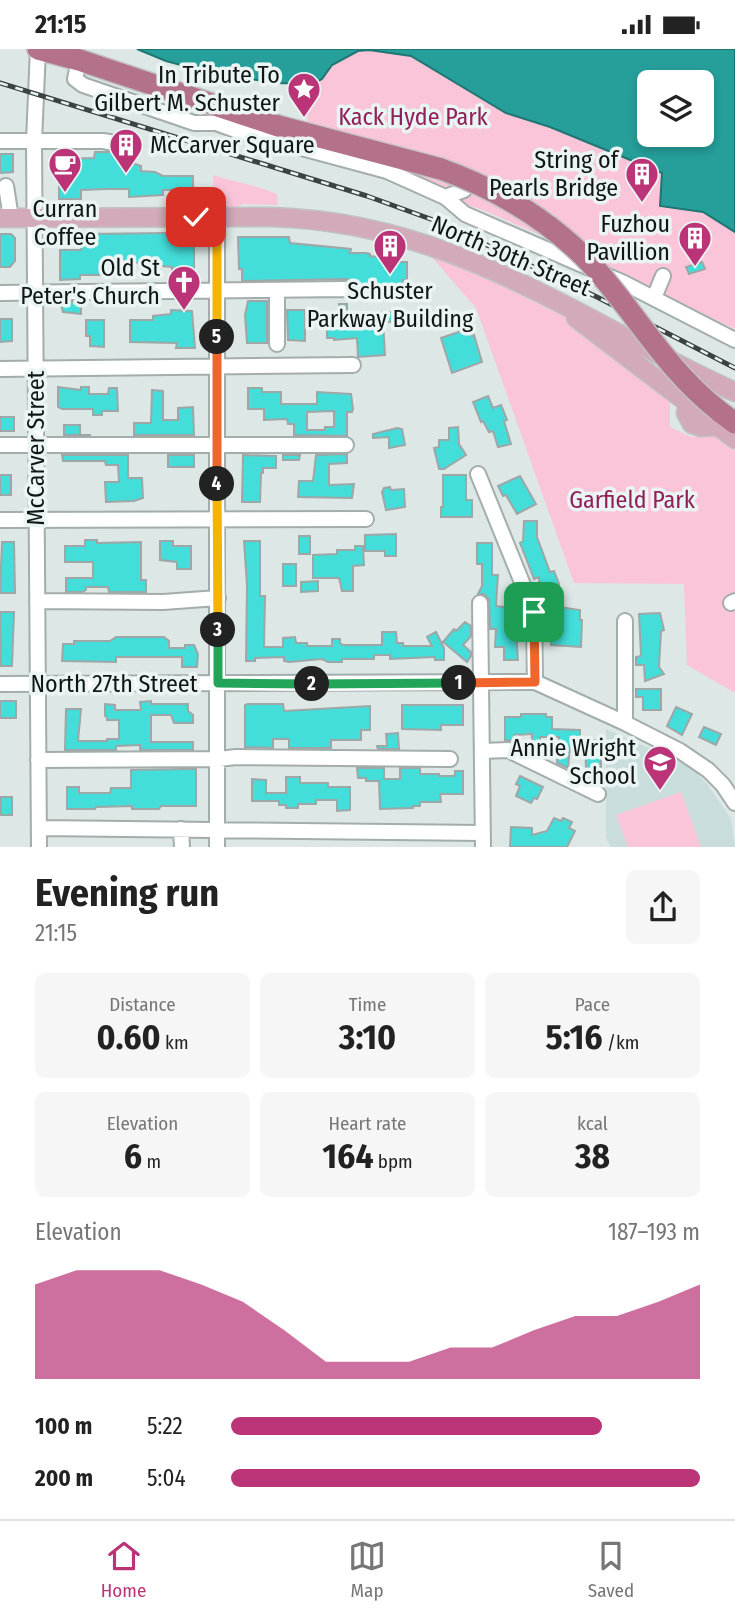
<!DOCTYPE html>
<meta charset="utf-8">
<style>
body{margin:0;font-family:"Fira Sans Condensed",sans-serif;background:#f6f6f6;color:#222;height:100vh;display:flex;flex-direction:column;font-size:26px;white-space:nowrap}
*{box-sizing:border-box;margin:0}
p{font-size:23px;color:#767676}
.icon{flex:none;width:38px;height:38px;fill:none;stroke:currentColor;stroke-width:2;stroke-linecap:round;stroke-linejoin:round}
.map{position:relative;height:798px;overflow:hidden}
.drawer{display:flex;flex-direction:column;background:#fff;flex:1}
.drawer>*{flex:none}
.tools{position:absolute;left:637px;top:21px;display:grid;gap:14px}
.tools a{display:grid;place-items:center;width:77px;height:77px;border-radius:10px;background:#fff;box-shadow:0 4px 10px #0003;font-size:35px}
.pin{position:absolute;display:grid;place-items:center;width:60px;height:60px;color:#fff;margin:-30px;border-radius:14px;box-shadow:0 4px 10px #0006}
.km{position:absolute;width:35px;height:35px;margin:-18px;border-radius:50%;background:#222;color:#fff;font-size:19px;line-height:35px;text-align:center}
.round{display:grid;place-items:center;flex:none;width:74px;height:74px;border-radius:10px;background:#f6f6f6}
.head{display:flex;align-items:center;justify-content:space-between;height:119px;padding:0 35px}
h1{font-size:38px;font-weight:700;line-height:52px}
.figures{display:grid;grid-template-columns:repeat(3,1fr);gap:10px;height:119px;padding:7px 35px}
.figures div{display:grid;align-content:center;border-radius:10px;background:#f6f6f6;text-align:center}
.figures b{font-size:35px;font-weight:700}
.figures small{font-size:19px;font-weight:400}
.figures p{font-size:19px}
.chart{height:196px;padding:14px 35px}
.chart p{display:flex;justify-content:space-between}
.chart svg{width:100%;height:126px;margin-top:7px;fill:#ba3477;opacity:.7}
ul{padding:0 35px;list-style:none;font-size:23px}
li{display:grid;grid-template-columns:112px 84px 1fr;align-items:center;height:52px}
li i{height:18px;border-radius:9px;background:#ba3477}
.status{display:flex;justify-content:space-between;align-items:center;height:49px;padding:0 35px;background:#fff;direction:ltr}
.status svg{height:19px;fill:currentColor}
.tab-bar{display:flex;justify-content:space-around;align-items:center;height:98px;border-top:2px solid #e0e0e0;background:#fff;font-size:19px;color:#767676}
.tab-bar a{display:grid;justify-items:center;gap:4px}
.tab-bar .on{color:#ba3477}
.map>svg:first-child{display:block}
.built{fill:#c9dddc}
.green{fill:#fac5d9}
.water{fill:#269f9b;stroke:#207673;stroke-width:2;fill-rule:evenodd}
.building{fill:#43deda;stroke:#9da7a7;stroke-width:2;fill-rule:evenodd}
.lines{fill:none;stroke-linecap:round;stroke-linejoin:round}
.minor-casing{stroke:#a3adac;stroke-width:18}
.major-casing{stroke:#c1c2c2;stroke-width:21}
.highway-casing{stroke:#c1c2c2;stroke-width:24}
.minor{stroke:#fff;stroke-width:14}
.major{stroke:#d2aaba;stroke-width:18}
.highway{stroke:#b4718c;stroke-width:21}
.rail-casing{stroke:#3c4141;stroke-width:5}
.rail{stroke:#eaf4f3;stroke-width:2.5;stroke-dasharray:8;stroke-linecap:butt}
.highway-bridge-casing{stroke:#c1c2c2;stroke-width:24;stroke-linecap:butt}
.highway-bridge{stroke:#b4718c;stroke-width:21}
.split-1-casing{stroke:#fff;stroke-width:14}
.split-2-casing{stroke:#fff;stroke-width:14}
.split-3-casing{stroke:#fff;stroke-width:14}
.split-4-casing{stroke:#fff;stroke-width:14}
.split-5-casing{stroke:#fff;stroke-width:14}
.split-6-casing{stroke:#fff;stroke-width:14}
.split-1{stroke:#f0652b;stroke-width:9}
.split-2{stroke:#22a559;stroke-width:9}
.split-3{stroke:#22a559;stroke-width:9}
.split-4{stroke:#f5b400;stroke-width:9}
.split-5{stroke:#f0652b;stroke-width:9}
.split-6{stroke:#f5b400;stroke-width:9}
.labels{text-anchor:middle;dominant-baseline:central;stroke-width:7;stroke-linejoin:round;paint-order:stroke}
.poi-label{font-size:24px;fill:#111515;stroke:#eaf4f3;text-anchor:end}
.park-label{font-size:24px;fill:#902059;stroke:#eaf4f3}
.street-label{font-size:24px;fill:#111515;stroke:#eaf4f3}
</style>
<div class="status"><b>21:15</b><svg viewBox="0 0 49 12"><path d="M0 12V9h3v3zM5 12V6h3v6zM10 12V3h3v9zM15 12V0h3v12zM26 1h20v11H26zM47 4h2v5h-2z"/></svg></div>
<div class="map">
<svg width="735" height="798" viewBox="0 0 735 798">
<rect width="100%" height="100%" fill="#dce7e6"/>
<path class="built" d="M606,680l85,38 16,17 24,35 4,28h-124l-5,-9z"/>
<path class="green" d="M308,0h159l268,149v131l-42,-19 -98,-51 -112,-49 -176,-54z
M213,126c21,7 44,10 64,19l1,11 -36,-1 -4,3h-22l-2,-2z
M428,204l125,51 117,95v28l21,10 27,-3 17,9v250l-48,-28 -3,-81 -110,-1 -98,-275z
M681,743l20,55h-73l-12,-32z"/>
<path class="water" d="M137,0h598v183l-32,-20 -43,-6 2,-33 -112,-46 -44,-14 -95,-57 -42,-6 -11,1 -26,14 -10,14 -9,5 -38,-1 -68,-11 -41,-11zM649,33h53v53h-53z"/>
<path class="building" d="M95,103h28v8l18,6v5l14,1 8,4h30v18h-13v-4h-17v5l-34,2v-8h-22l-26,1v9h-22v-40l35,-1z
M0,105h13v18l-13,1z
M172,184h22v36l-22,1v-3l-20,-2v-3l-47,2v11h-25v4l-20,1v-30h21l1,-16z
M0,185h11l4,4v23l-5,6h-10z
M238,188h51l1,6 61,6 -1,4h16l4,1v2l25,3v3h12v18h-4l1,13h-11v-5l-31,-2 -5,-4 -11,-3 -104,2v-12h-3z
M702,213l3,7 -16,5 -3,-7z
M248,252h19v42h-20l-2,-28z
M60,253h21v12l-18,-2z
M339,255h8v9l65,-1v10h-29l2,33 -27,2 -1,-19 -23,2v-2h-7v-25h11z
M171,261l21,1 3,37h-19l1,-5 -47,-1v-22h23v-4l18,-2z
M287,261h18v31l-17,-1z
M0,270h12v22l-12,1z
M86,271h18v27l-14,-1v-10h-4z
M468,275l4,12 2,-1 8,27 -30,11 -11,-35 18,-6 -1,-5z
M58,338l23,3v-3h8v7h19l1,-6h8l1,23h-16v4h-9v-6h-31l-4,-2z
M248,339h14v4h19v12h36v-12l34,2 2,15 -1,3h-5v24l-53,-1v-11h-6l-1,-5 -23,1v-11h-16zM334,362v16h-9v3h-18v-18z
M152,341l11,1v29h15v-12l15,-1 1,28h-60v-12h17z
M488,347l5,12 8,-3 6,15 -3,1 7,23 -13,3 -5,-16 -4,1 -6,-11 -2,1 -8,-20z
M0,368h14v14h-14z
M64,376h16v10h11h-27z
M458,378l1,17 7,11 -22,14h-5l-5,-21 5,-1v-7h10v-12z
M397,379l5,1 3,16 -16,3v-11l-16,1v-4z
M347,405v9l-18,1v21l25,-1 -2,14 -54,-1 1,-16h14l3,-26z
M62,406h66v23h14l1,20 -9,3 -28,1 -1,-20h14l-1,-17h-12l-1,-4h-42z
M168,406h26v12h-26z
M243,406l33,1v12h-13v5h-2l-1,29h-18z
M283,406h17l-1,5h-16z
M0,426h11v20h-11z
M443,426h23v25h6v17h-31v-10h2z
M520,427l16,28 -19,10 -11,-19 -3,1 -5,-10z
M390,438l1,3 13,-1 1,18 -19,3 -4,-18 2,-4z
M524,472h13v16l13,35 4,-1 5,13v14l-19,1 -1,-22 -5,2 -14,-36 3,-2z
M396,485v22h-11v-5h-20v-16z
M299,487h11v18h-11z
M85,491h12v3l44,-1v38h5v12h-37l-1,-5h-22v3l-4,2h-16v-14h27v-16h-28v-16h20z
M160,492h13v5h18v23h-14v-7l-17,-2z
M244,492h16v55h5l-1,51h19v-9l12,-1 1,6h11v3h25v-7h8v4l3,2h39v-13h14l1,11h6v3h29l-5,-9 9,-5 8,16v12h-9v-3l-45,2v-4h-16v4h-32v3h-14l-6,-3 -33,3 -5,-1v-4l-29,1v3h-9l1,-76z
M2,493h12l1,51h-15z
M477,494h15v32h6l-2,31 17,2 -1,6h3l3,46h-14v-13h-9l1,-18h-6l-1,-30 -5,-5h-6l4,-8v-22h-5z
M355,497h8l1,19 -11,1v25h-11l-3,-13h-26v-23l24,-1v-4h18z
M283,515h13v22h-13z
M318,532v10l-17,1v-10z
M559,558l21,3v10h2l-1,27 -30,-2v-11h8z
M0,563h14l-2,54h-11z
M660,564l4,17 -3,1 -2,36 5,7 -19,7 -1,-16h-8v-8l5,-1 -2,-42z
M465,573l6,4v10l-8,9 8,7v4l-4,6 -24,-20 11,-13 2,2z
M116,588h48l5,4v7h16v-3h9l4,9 -1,13h-15v-10h-66v5l-54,-1 1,-17h11v-3h36z
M636,640h25v21h-18v-13h-7z
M0,652h16v17h-16z
M151,652v3h37v7l5,4v8h-19l-3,-8h-20v27h42v8h-53v-5l-24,1v4h-51l1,-41h15l-3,32h29v-2h12v-19h-12v-3l-2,-1v-12l10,1v5h26l-1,-8z
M248,655h35l1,7 86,-5v24h-9v10h-30v8h-42v-9h-16v9l-28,-1v-42z
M402,656h61v20h-22v5l-39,-1z
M676,658l16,7 -10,21 -15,-9z
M521,665h25v3h6v12l28,1v16h-10l-2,22 -11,-5 2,-26h-19v17l-8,-3v-17l-18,1v6l-9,-1v-23h16z
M704,678l17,7 -5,11 -17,-8z
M398,684l1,16h-21l-1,-3h10l-1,-12z
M585,691h16v39h-3v4l-9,-4v-11h-3z
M357,719h27v11h16v-11h20v6h19v2h16v-5h8v23h-23l1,8h-21v4h-7v2l-33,1 -1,-28h-13v-3h-8z
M184,720h12v37h-35l-2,3h-27v-3l-36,1 -1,2h-28v-22h12v6h31l1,-5h20v-18z
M520,727l23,11 -6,12 -3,-1 -3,5 -15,-7 4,-10 -4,-2z
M286,728h14v6h28v4h22v23l-13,1v-11h-21v4h-18v4h-12v-3h-7v-4h-27v-22l14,1v13h20z
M1,748h11v18h-11z
M554,769l7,3 2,-3 9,4 -3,6 6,3 -8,16h-57l1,-20 21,1v7l15,-4z"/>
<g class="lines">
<defs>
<path id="minor" d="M38,0l-4,92 5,706
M79,11l-4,19 8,6 111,38h22l22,8 149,40 58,26 19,-7
M0,92h103l12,2
M6,137l5,32
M445,148l20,17 159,69 111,57
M217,168v630
M277,241v54
M0,244l346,-4 8,2
M654,249l9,-22
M0,320l353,-4
M0,396h346
M478,425l56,138 1,70
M0,471l366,-1
M37,552l126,1 55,-4
M480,554l3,244
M731,554l4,-2
M625,572v102
M0,635l535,-2 90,41 55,28 28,19 15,15 12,18
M482,702l26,-1 90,44
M38,711l181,-1 17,-2 214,2
M39,779l443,5
M181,780l1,18"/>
<path id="major" d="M0,169l271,-1c183,5 306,103 464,175
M576,269l159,121
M689,351l-3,13 6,11 9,3 16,-1"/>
<path id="highway" d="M38,0l41,11 199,66 163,43
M719,362l16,12"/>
</defs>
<use href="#minor" class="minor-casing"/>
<use href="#major" class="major-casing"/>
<use href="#highway" class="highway-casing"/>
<use href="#minor" class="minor"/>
<use href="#major" class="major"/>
<use href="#highway" class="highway"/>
<defs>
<path id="rail" d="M0,34l367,113 69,25 161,76 138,71"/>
</defs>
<use href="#rail" class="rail-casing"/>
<use href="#rail" class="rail"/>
<defs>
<path id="highway-bridge" d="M441,120c58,21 110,52 152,97 45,50 71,101 126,145"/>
</defs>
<use href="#highway-bridge" class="highway-bridge-casing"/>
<use href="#highway-bridge" class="highway-bridge"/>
</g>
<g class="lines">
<defs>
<path id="split-1" d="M459,634l76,-1 -1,-70"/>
<path id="split-2" d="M312,635l147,-1"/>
<path id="split-3" d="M218,581v53l94,1"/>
<path id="split-4" d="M217,435l1,146"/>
<path id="split-5" d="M217,288v147"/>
<path id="split-6" d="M196,168h21v120"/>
</defs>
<use href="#split-1" class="split-1-casing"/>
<use href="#split-2" class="split-2-casing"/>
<use href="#split-3" class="split-3-casing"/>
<use href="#split-4" class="split-4-casing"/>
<use href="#split-5" class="split-5-casing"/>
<use href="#split-6" class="split-6-casing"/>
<use href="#split-1" class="split-1"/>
<use href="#split-2" class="split-2"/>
<use href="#split-3" class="split-3"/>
<use href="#split-4" class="split-4"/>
<use href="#split-5" class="split-5"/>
<use href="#split-6" class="split-6"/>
</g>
<defs>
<symbol id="sight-pin" viewBox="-11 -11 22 30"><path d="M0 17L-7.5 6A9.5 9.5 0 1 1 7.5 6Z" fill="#ba3477" stroke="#eaf4f3"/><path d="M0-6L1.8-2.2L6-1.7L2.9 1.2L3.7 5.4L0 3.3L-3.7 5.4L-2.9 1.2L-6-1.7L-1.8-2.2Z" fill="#fff"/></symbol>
<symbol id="building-pin" viewBox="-11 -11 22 30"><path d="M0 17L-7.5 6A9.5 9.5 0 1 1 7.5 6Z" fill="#ba3477" stroke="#eaf4f3"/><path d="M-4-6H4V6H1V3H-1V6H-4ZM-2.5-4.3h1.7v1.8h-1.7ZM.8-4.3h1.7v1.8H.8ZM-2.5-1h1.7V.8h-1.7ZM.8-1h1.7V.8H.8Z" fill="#fff"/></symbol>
<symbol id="cafe-pin" viewBox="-11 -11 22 30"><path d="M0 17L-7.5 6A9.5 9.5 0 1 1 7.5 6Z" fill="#ba3477" stroke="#eaf4f3"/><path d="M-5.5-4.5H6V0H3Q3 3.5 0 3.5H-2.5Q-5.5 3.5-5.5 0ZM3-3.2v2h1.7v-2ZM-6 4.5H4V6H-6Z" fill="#fff"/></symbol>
<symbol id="church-pin" viewBox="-11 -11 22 30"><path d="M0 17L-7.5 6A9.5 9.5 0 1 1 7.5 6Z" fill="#ba3477" stroke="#eaf4f3"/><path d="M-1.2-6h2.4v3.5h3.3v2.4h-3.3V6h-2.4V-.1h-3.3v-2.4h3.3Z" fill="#fff"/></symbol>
<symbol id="school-pin" viewBox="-11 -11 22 30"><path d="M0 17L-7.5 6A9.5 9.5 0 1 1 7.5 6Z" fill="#ba3477" stroke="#eaf4f3"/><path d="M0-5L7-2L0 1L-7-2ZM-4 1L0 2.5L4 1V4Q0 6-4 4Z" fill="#fff"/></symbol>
</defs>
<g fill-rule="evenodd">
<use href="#sight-pin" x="285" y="21" width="38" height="52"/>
<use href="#building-pin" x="107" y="77" width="38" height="52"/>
<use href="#cafe-pin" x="46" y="96" width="38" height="52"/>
<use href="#building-pin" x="623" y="106" width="38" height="52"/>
<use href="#building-pin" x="676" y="170" width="38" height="52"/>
<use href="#building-pin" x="371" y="178" width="38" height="52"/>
<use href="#church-pin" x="165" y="214" width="38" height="52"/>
<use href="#school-pin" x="641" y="694" width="38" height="52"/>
</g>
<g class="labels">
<g class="poi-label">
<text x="280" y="26">In Tribute To<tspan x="280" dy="28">Gilbert M. Schuster</tspan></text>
<text x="150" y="96" text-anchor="start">McCarver Square</text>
<text x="618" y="111">String of<tspan x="618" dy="28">Pearls Bridge</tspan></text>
<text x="65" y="160" text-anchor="middle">Curran<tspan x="65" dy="28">Coffee</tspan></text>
<text x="670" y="175">Fuzhou<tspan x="670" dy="28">Pavillion</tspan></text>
<text x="160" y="219">Old St<tspan x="160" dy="28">Peter's Church</tspan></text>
<text x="390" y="242" text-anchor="middle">Schuster<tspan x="390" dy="28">Parkway Building</tspan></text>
<text x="636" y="699">Annie Wright<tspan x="636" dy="28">School</tspan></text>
</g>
<g class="park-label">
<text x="413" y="68">Kack Hyde Park</text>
<text x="632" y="451">Garfield Park</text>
</g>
<g class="street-label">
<text transform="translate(511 207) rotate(23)">North 30th Street</text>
<text transform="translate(36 399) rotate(-90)">McCarver Street</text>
<text x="114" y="635">North 27th Street</text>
</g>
</g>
</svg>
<div class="tools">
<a><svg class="icon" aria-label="layers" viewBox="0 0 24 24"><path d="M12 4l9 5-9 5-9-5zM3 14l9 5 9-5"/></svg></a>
</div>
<div class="pin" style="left:534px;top:563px;background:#1e9e55"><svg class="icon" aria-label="arrive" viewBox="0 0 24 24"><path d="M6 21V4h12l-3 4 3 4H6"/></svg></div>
<div class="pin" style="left:196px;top:168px;background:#d93025"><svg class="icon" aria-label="check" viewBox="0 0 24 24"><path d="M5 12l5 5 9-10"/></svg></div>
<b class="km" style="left:459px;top:634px">1</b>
<b class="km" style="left:312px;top:635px">2</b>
<b class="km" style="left:218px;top:581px">3</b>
<b class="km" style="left:217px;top:435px">4</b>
<b class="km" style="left:217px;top:288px">5</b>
</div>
<section class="drawer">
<div class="head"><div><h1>Evening run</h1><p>21:15</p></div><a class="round"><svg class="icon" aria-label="share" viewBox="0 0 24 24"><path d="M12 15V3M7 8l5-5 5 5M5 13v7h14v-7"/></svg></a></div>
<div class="figures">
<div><p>Distance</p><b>0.60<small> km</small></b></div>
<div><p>Time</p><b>3:10</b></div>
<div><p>Pace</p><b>5:16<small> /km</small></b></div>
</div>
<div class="figures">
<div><p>Elevation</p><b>6<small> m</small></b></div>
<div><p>Heart rate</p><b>164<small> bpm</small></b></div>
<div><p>kcal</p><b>38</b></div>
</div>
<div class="chart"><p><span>Elevation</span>187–193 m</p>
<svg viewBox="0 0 160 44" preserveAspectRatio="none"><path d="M0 44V11L10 6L20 6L30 6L40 11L50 17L60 27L70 38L80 38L90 38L100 33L110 33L120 27L130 22L140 22L150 17L160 11V44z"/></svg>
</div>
<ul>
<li><b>100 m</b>5:22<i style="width:79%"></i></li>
<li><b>200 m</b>5:04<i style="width:100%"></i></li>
</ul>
</section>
<nav class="tab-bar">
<a class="on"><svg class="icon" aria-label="home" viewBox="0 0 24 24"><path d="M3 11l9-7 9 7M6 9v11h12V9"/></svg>Home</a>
<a><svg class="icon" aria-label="map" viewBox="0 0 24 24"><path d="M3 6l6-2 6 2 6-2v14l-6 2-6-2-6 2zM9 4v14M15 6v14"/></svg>Map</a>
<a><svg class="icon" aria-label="saved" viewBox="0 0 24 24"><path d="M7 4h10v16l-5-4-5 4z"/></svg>Saved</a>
</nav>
